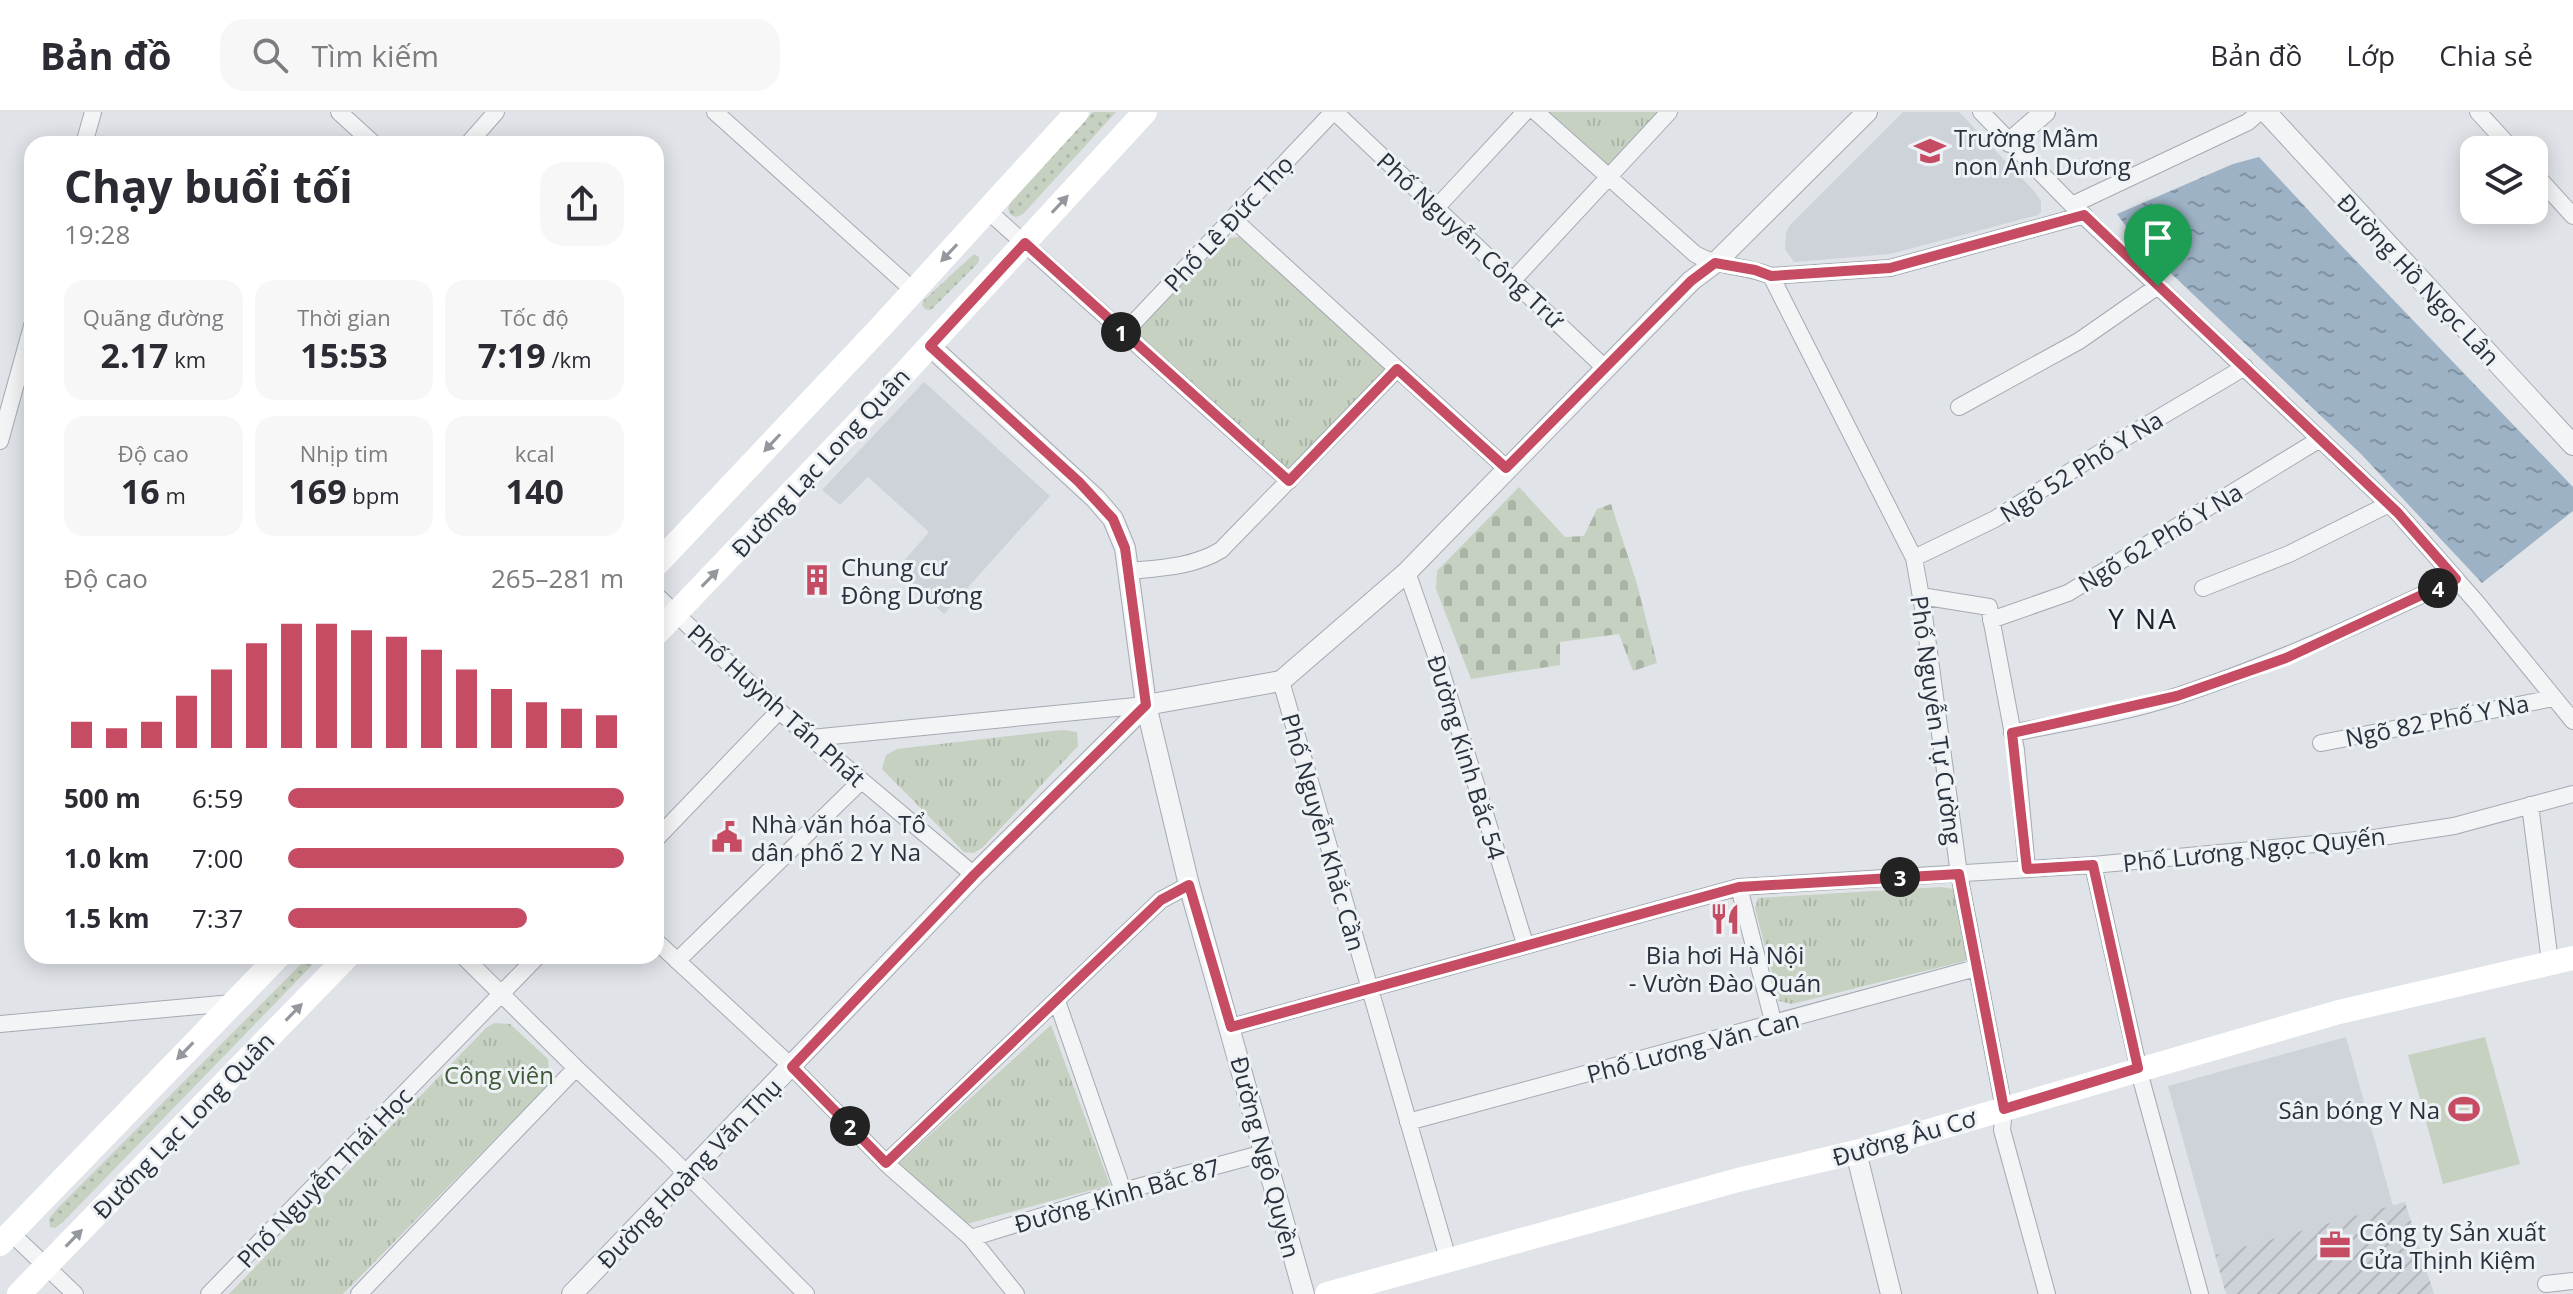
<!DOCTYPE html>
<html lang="vi">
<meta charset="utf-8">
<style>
body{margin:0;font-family:"Open Sans",sans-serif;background:#f7f7f7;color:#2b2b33;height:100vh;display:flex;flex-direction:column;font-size:30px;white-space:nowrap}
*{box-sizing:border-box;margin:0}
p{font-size:26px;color:#7c7c81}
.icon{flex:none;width:44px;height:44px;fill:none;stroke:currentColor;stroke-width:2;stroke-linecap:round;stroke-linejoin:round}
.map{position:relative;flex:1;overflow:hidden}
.sheet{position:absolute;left:24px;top:24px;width:640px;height:828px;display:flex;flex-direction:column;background:#fff;border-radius:24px;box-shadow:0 4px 20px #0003}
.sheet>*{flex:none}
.buttons{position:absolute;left:2460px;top:24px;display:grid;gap:16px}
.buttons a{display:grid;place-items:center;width:88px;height:88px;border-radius:16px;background:#fff;box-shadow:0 4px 20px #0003;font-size:40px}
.pin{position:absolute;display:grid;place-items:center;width:68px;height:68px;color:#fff;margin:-82px -34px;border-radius:50% 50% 50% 0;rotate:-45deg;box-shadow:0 0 8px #0007}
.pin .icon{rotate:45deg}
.km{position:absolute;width:40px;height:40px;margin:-20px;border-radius:50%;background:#222;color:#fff;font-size:22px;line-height:40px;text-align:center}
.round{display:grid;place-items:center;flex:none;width:84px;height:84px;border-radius:24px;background:#f7f7f7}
.headline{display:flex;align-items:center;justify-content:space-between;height:136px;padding:0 40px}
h1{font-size:44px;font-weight:700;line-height:60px}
.metrics{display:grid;grid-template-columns:repeat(3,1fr);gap:12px;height:136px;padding:8px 40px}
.metrics div{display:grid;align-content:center;border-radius:20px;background:#f7f7f7;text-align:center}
.metrics b{font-size:34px;font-weight:700}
.metrics small{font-size:22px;font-weight:400}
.metrics p{font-size:22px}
.chart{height:224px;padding:16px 40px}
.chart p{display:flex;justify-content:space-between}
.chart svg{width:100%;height:144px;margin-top:8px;stroke:#c54c63;stroke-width:6}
ul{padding:0 40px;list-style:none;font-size:26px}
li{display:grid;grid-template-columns:128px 96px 1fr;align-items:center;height:60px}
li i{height:20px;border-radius:10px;background:#c54c63}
header{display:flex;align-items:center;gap:48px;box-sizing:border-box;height:112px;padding:0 40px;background:#fff;border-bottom:2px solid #e1e1e2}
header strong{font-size:38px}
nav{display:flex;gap:44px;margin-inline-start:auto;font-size:28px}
.search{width:560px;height:72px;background:#f7f7f7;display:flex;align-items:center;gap:20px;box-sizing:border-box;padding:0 28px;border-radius:24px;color:#7c7c81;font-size:30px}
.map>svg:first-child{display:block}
.built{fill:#ced2d9}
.industrial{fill:url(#industrial-furrows)}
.grass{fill:url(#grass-dots)}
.cemetery{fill:url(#cemetery-stones)}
.park{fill:url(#park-tufts)}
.garden{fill:#c6d1c1}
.water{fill:url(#water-ripples)}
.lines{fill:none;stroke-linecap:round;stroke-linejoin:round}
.minor-casing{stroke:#a5aab2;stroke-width:18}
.tertiary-casing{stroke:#a5aab2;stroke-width:22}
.minor{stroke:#f2f4f6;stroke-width:16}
.tertiary{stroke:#f2f4f6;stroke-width:20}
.secondary{stroke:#fff;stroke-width:24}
.oneway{fill:#94989e}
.route-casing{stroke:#fff;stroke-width:16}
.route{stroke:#c54c63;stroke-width:10}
.labels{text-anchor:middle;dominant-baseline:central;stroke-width:6;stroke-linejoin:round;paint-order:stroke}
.poi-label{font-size:24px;fill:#29323e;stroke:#eff2f5;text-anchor:start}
.street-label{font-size:24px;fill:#29323e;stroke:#eff2f5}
.park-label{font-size:24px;fill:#3f5938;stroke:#eff2f5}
.quarter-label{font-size:28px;letter-spacing:2px;fill:#1c232f;stroke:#eff2f5}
</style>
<header>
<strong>Bản đồ</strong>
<div class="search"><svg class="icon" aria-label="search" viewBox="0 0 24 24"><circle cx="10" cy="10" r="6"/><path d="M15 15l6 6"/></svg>Tìm kiếm</div>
<nav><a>Bản đồ</a><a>Lớp</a><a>Chia sẻ</a></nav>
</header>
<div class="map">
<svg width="2573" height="1182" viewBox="0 0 2573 1182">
<defs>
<pattern id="industrial-furrows" width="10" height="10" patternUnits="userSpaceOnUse" patternTransform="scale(2)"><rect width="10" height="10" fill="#ced2d9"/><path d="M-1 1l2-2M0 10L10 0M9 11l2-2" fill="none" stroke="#b1b5bb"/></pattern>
<pattern id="grass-dots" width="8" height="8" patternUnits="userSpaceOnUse" patternTransform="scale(2)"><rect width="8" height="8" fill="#c6d1c1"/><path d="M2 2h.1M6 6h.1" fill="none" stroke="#aab4a7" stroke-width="1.8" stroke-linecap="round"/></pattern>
<pattern id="cemetery-stones" width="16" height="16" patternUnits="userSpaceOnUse" patternTransform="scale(2)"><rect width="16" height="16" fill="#c6d1c1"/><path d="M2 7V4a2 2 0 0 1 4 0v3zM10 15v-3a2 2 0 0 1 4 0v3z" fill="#aab4a7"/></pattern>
<pattern id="park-tufts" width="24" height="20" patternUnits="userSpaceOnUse" patternTransform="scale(2)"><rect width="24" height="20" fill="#c6d1c1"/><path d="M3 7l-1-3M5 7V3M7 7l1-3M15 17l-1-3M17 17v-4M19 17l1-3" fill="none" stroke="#aab4a7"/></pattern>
<pattern id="water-ripples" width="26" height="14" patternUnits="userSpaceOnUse" patternTransform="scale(2)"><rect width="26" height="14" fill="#9db2c5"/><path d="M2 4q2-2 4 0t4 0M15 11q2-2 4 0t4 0" fill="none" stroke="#8091a1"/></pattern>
</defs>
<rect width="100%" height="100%" fill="#e0e3e8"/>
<path class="built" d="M1903,0h56l74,78 8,11v11l-3,3 -148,39 -96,8 -9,-13 1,-16 4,-8z
M924,270l126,114 -106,118 -48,-44 33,-38 -61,-55 -28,28 -18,-15z
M2346,925l47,169 -178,49 -47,-169z"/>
<path class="industrial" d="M2405,1090l29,92h-208l-11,-39z"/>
<path class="grass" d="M1093,0h23l-93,102 -7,3 -5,-2 -3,-6 3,-9z
M974,142l5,3 -1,6 -45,45 -3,2 -5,-1 -3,-4 2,-5z
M309,844h12l-259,267 -7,5 -5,-1 -1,-8 7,-9z"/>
<path class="cemetery" d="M1519,375l46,50 19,-1 13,-27 14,-5 26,80 20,79 -24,8 -14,-37 -59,8v23l-89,14 -35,-90 1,-18z"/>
<path class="park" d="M1541,0h122l-51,54h-10z
M1246,124l140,129v9l-94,96 -11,-1 -145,-129 1,-16 93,-86z
M1062,618l15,2 1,14 -95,101 -9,6 -10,-1 -82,-83 4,-14 11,-6z
M1941,775l13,2 14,68 -3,4 -173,43 -13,-3 -24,-93 3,-10z
M494,911l16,1 38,35 2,24 -207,211h-114l257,-266z
M1051,913l59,160 -147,40 -64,-62z"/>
<path class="garden" d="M2485,925l35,127 -77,20 -35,-129z"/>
<path class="water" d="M2259,45l77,83 237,247v24l-91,72 -122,-130 -224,-213 -19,-26 116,-50z"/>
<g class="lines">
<defs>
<path id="minor" d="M339,0l35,32
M715,0l199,179
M1335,0l271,257
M1536,0l159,142c24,14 51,11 76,22l143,282 9,50 36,266 45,235 -2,21 45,164
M1981,0l91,93 326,308 79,90 96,118
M2478,0l35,38
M84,32l9,-32
M468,32l28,-32
M2534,61l39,43
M2072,93l176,-83 11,-10
M1437,95l88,-95
M987,98l302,271
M1233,107l273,249
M1771,164l119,-8 194,-53
M1514,167l155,-167
M1123,222l210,-222
M1959,295l120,-66 79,-55
M0,329l32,-115
M1914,446l81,-39 106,-67 144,-85
M1129,459c32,-3 64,-4 92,-21l176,-181
M1407,460l33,95 85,277
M2203,476l86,-34 100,-50
M656,483l123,116 195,164
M1921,484l68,11 27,143 11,119
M1991,508l77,-27 252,-154
M1281,569l167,578
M2012,621c56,-11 114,-20 168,-38 97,-32 184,-73 276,-116
M811,626l335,-33
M2321,631l233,-45
M2530,693l20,157
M656,727l123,-128
M2093,753l48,214 59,215
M1739,775l35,138
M656,829l136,126 98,100 81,71 45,56
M463,844l113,112 93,88 137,138
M677,849l184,-180
M1057,889l66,190
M0,912l232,-21
M1231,915l508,-140 354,-22 275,-26 86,-13 119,-32
M1408,1010l568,-154
M886,1051l275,-263 28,-15
M11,1121l64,61
M971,1126l152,-47 141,-38
M2546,1172l27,-3
M209,1182l329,-338
M359,1182l217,-226"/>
<path id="tertiary" d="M2266,0l307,333
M2010,30l35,-30
M930,234l166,153 17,20 12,29 21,157 43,180 115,409
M1856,1040l35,142
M572,1182l402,-419 172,-170 135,-24 126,-109 284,-291 24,-18 152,-151"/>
</defs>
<use href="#minor" class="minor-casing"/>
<use href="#tertiary" class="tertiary-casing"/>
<use href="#minor" class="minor"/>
<use href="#tertiary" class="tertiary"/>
<path class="secondary" d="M656,453l222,-235 199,-218
M656,522l221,-231 268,-291
M0,1132l279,-288
M19,1182l329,-338
M1327,1182l411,-114 118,-28 483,-140 234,-54"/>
</g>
<defs><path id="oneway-solid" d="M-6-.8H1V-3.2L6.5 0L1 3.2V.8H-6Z" transform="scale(2)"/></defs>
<g class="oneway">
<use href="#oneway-solid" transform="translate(1060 92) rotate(-47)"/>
<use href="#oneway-solid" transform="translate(949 141) rotate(133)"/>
<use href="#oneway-solid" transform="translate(772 331) rotate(133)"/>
<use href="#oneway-solid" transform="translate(710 466) rotate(-46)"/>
<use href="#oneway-solid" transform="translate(294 900) rotate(-46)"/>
<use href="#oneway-solid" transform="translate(185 939) rotate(134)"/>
<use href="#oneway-solid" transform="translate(74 1126) rotate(-46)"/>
</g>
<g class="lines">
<defs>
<path id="route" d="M2084,103l314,298 58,66 -170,79 -109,38 -165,37 15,136 66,-4 45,203 -134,41 -45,-235 -220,13 -508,140 -42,-142 -28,15 -275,263 -94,-96 182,-192 172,-170 -21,-157 -12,-29 -34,-37 -149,-136 95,-103 264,238 108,-112 109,99 185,-187 24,-18 40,7 16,6 119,-8z"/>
</defs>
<use href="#route" class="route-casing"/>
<use href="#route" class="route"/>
</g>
<defs>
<symbol id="school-bare" viewBox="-9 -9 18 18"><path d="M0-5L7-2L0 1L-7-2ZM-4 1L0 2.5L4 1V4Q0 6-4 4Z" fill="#c54c63" stroke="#eff2f5" stroke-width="2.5" paint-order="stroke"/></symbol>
<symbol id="building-bare" viewBox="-9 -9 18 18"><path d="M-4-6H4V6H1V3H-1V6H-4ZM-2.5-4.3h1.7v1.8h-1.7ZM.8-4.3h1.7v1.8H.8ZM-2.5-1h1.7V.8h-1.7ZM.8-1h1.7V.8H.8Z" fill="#c54c63" stroke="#eff2f5" stroke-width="2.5" paint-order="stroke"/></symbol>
<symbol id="civic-bare" viewBox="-9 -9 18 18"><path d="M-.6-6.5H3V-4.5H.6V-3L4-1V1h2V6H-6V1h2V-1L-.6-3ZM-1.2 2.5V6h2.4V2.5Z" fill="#c54c63" stroke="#eff2f5" stroke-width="2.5" paint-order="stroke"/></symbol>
<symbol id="restaurant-bare" viewBox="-9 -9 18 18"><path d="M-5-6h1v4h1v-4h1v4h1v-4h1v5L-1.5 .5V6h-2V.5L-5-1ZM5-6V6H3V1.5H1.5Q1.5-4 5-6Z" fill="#c54c63" stroke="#eff2f5" stroke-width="2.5" paint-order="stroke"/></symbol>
<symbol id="stadium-bare" viewBox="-9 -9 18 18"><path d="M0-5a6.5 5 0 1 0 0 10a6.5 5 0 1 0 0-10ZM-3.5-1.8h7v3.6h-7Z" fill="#c54c63" stroke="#eff2f5" stroke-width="2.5" paint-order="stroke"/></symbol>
<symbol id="office-bare" viewBox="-9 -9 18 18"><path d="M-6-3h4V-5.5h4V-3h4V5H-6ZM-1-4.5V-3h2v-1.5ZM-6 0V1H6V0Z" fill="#c54c63" stroke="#eff2f5" stroke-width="2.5" paint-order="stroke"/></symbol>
</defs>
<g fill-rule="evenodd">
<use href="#school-bare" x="1908" y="17" width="44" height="44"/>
<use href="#building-bare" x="795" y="446" width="44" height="44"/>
<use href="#civic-bare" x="705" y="703" width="44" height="44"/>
<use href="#restaurant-bare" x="1703" y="785" width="44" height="44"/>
<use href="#stadium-bare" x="2442" y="975" width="44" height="44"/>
<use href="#office-bare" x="2313" y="1111" width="44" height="44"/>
</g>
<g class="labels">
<g class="poi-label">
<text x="1954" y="25">Trường Mầm<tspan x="1954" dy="28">non Ánh Dương</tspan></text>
<text x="841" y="454">Chung cư<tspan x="841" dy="28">Đông Dương</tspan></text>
<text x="751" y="711">Nhà văn hóa Tổ<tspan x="751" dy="28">dân phố 2 Y Na</tspan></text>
<text x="1725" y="842" text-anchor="middle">Bia hơi Hà Nội<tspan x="1725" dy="28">- Vườn Đào Quán</tspan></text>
<text x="2440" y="997" text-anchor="end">Sân bóng Y Na</text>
<text x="2359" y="1119">Công ty Sản xuất<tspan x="2359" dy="28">Cửa Thịnh Kiệm</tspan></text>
</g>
<g class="street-label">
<text transform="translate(1228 111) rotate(-47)">Phố Lê Đức Thọ</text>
<text transform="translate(1471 128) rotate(43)">Phố Nguyễn Công Trứ</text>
<text transform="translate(2419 167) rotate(47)">Đường Hồ Ngọc Lân</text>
<text transform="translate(820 350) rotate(-47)">Đường Lạc Long Quân</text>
<text transform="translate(2081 354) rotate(-32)">Ngõ 52 Phố Y Na</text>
<text transform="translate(2160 425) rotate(-31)">Ngõ 62 Phố Y Na</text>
<text transform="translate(777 593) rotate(42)">Phố Huỳnh Tấn Phát</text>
<text transform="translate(1937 608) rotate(82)">Phố Nguyễn Tự Cường</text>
<text transform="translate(2437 608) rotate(-11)">Ngõ 82 Phố Y Na</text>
<text transform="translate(1467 645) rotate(73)">Đường Kinh Bắc 54</text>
<text transform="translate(1324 720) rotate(74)">Phố Nguyễn Khắc Cần</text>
<text transform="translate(2254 737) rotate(-6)">Phố Lương Ngọc Quyến</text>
<text transform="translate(1693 934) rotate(-15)">Phố Lương Văn Can</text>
<text transform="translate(183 1013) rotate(-46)">Đường Lạc Long Quân</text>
<text transform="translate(1904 1025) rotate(-16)">Đường Âu Cơ</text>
<text transform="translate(1266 1045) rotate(75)">Đường Ngô Quyền</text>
<text transform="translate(689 1061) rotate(-46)">Đường Hoàng Văn Thụ</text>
<text transform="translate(324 1065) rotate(-46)">Phố Nguyễn Thái Học</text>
<text transform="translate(1117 1083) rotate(-16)">Đường Kinh Bắc 87</text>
</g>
<g class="park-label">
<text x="499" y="962">Công viên</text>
</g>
<g class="quarter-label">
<text x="2143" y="506">Y NA</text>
</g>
</g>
</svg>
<div class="buttons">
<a><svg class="icon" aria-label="layers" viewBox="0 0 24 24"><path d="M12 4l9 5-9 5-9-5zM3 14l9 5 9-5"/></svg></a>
</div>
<div class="pin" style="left:2158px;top:174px;background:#1e9e55"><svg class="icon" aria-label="arrive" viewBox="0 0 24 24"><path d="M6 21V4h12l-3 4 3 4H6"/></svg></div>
<b class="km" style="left:1121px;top:220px">1</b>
<b class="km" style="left:850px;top:1014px">2</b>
<b class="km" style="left:1900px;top:765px">3</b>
<b class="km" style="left:2438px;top:476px">4</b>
<section class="sheet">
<div class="headline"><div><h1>Chạy buổi tối</h1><p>19:28</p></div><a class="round"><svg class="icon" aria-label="share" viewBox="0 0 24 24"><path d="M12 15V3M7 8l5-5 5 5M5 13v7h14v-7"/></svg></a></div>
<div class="metrics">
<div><p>Quãng đường</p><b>2.17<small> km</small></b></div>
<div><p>Thời gian</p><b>15:53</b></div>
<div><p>Tốc độ</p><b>7:19<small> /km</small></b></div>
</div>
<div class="metrics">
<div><p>Độ cao</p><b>16<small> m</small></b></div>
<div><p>Nhịp tim</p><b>169<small> bpm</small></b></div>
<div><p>kcal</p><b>140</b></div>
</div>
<div class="chart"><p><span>Độ cao</span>265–281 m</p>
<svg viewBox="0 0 160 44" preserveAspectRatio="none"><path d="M5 44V36M15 44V38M25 44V36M35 44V28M45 44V20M55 44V12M65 44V6M75 44V6M85 44V8M95 44V10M105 44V14M115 44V20M125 44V26M135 44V30M145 44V32M155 44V34"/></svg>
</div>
<ul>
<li><b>500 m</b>6:59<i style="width:100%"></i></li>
<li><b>1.0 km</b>7:00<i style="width:100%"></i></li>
<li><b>1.5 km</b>7:37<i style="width:71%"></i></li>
</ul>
</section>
</div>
